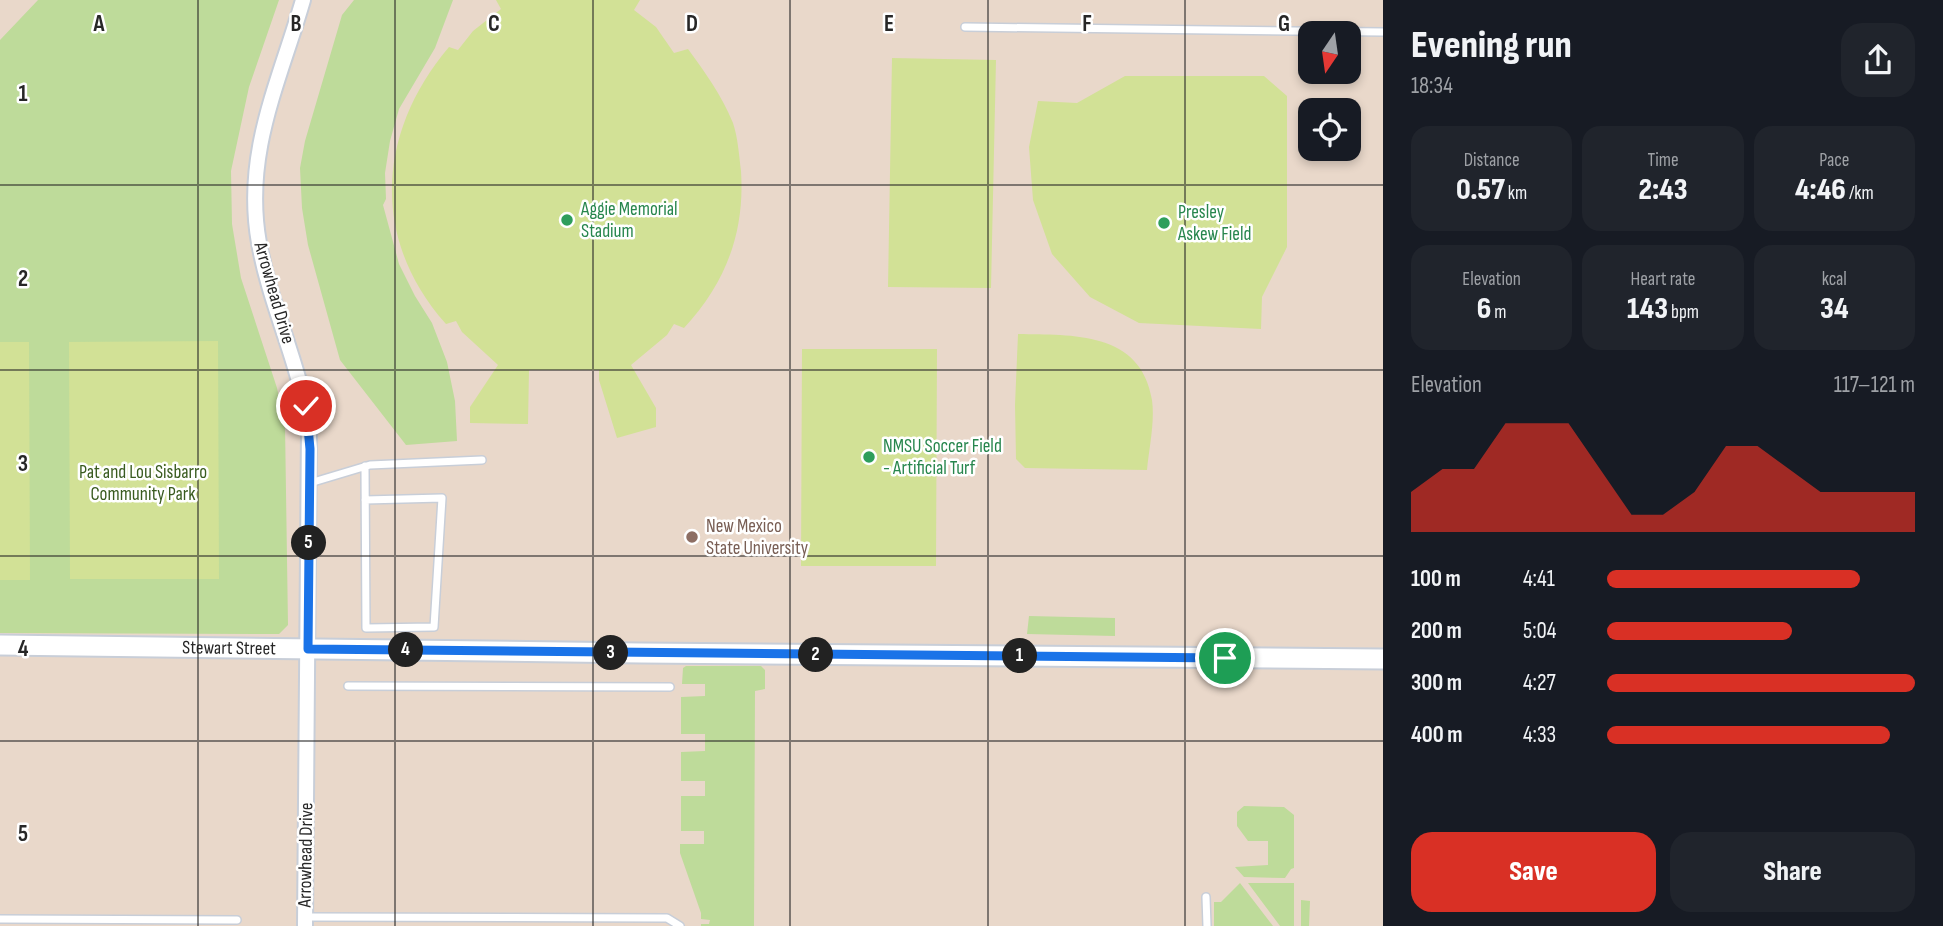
<!DOCTYPE html>
<meta charset="utf-8">
<style>
body{margin:0;font-family:"Sofia Sans Condensed",sans-serif;background:#20242c;color:#f1f3f6;height:100vh;display:flex;flex-direction:column;font-size:26px;white-space:nowrap}
*{box-sizing:border-box;margin:0}
p{font-size:23px;color:#9ea1a6}
.icon{flex:none;width:38px;height:38px;fill:none;stroke:currentColor;stroke-width:2;stroke-linecap:round;stroke-linejoin:round}
.map{position:relative;flex:1;overflow:hidden}
.details{display:flex;flex-direction:column;background:#171b24;width:560px}
.details>*{flex:none}
.needle{width:46px;rotate:193deg}
.fabs{position:absolute;left:1298px;top:21px;display:grid;gap:14px}
.fabs a{display:grid;place-items:center;width:63px;height:63px;border-radius:14px;background:#171b24;box-shadow:0 4px 10px #0003;font-size:35px}
.pin{position:absolute;display:grid;place-items:center;width:60px;height:60px;color:#fff;margin:-30px;border:4px solid #fff;border-radius:50%;box-shadow:0 2px 7px #0007}
.km{position:absolute;width:35px;height:35px;margin:-18px;border-radius:50%;background:#222;color:#fff;font-size:19px;line-height:35px;text-align:center}
.round{display:grid;place-items:center;flex:none;width:74px;height:74px;border-radius:21px;background:#20242c}
.summary{display:flex;align-items:center;justify-content:space-between;height:119px;padding:0 28px}
h1{font-size:38px;font-weight:800;line-height:52px}
.stats{display:grid;grid-template-columns:repeat(3,1fr);gap:10px;height:119px;padding:7px 28px}
.stats div{display:grid;align-content:center;border-radius:18px;background:#20242c;text-align:center}
.stats b{font-size:30px;font-weight:800}
.stats small{font-size:19px;font-weight:400}
.stats p{font-size:19px}
.chart{height:196px;padding:14px 28px}
.chart p{display:flex;justify-content:space-between}
.chart svg{width:100%;height:126px;margin-top:7px;fill:#d93025;opacity:.7}
.action{display:flex;gap:14px;margin-top:auto;padding:14px 28px}
.action a{flex:1;height:80px;border-radius:21px;background:#d93025;color:#fff;font-size:28px;font-weight:800;line-height:80px;text-align:center}
.action a+a{background:#20242c;color:#f1f3f6}
ul{padding:0 28px;list-style:none;font-size:23px}
li{display:grid;grid-template-columns:112px 84px 1fr;align-items:center;height:52px}
li i{height:18px;border-radius:9px;background:#d93025}
main{display:flex;flex:1;min-height:0}
.map>svg:first-child{display:block}
.education{fill:#e9d8ca;fill-rule:evenodd}
.green{fill:#bedb9a}
.pitch{fill:#d2e196}
.lines{fill:none;stroke-linecap:round;stroke-linejoin:round}
.lane-casing{stroke:#c8ced8;stroke-width:10}
.street-casing{stroke:#c8ced8;stroke-width:18}
.secondary-casing{stroke:#c8ced8;stroke-width:23}
.lane{stroke:#fff;stroke-width:7}
.street{stroke:#fff;stroke-width:14}
.secondary{stroke:#fff;stroke-width:19}
.route-casing{stroke:#fff;stroke-width:14}
.route{stroke:#1a73e8;stroke-width:9}
.grid{fill:none;stroke:#272727;stroke-width:2;stroke-opacity:0.55}
.leisure-dot{fill:#2e9e5b;stroke:#fff;stroke-width:2.5}
.education-dot{fill:#8d6e63;stroke:#fff;stroke-width:2.5}
.labels{text-anchor:middle;dominant-baseline:central;stroke-width:5;stroke-linejoin:round;paint-order:stroke}
.leisure-label{font-size:19px;fill:#27864d;stroke:#fff;text-anchor:start}
.street-label{font-size:19px;fill:#272727;stroke:#fff}
.park-label{font-size:19px;fill:#395b1f;stroke:#fff}
.education-label{font-size:19px;fill:#785e54;stroke:#fff;text-anchor:start}
.grid-label{font-size:23px;text-anchor:middle;font-weight:bold;fill:#272727;stroke:#fff;stroke-width:5;stroke-linejoin:round;paint-order:stroke}
</style>
<main>
<div class="map">
<svg width="1383" height="926" viewBox="0 0 1383 926">
<rect width="100%" height="100%" fill="#e8dfd9"/>
<path class="education" d="M0,0h1383v926h-1383zM1311,33h38v39h-38zM1311,110h38v39h-38z"/>
<path class="green" d="M38,0h241l-30,87 -18,84 1,53 9,54 36,110 8,37 3,200 -9,9 -279,-1v-593z
M354,0h99l-18,48 -36,61 -9,32 -5,32 1,26 -3,6 16,59 16,32 17,27 15,39 8,39 2,40 -51,4 -66,-85 -32,-115 -6,-37 -2,-40 5,-27 37,-126z
M1029,616l86,2v18l-88,-2z
M686,666h75l4,4v19l-10,2 -1,235h-53v-2h8l1,-4 -9,-1v-6l-21,-60v-9h24v-13h-23v-35h24v-15h-24v-29l24,-1v-17h-24v-37l24,-1v-12h-23l1,-16z
M1244,806l40,1 10,8v53l-3,1 -6,9 -41,-1 -9,-10 33,-2v-24h-20l-11,-15v-14z
M1240,883l33,43h-59v-24h7z
M1248,883h46v43h-14z
M1301,900l9,1 -1,25h-8z"/>
<path class="pitch" d="M496,0h144l-6,10 22,17 18,26 14,-4c17,23 34,47 45,74 5,15 6,32 8,48 4,61 -15,112 -57,157l-10,-4 -7,11 -36,30 25,43v19l-39,11 -18,-58v-10h-70l-1,54 -58,-1v-16l28,-42 -36,-33 -6,-11 -10,3c-76,-85 -69,-192 3,-277l9,3 15,-19 28,-22z
M892,58l104,2 -5,228 -103,-1z
M1125,76h139l23,20v151l-25,50 -1,32 -122,-6 -49,-26 -38,-43 -19,-54 -4,-53 9,-46 39,2z
M1018,334c54,1 123,-3 134,66 3,22 -3,48 -5,70l-122,-2 -9,-9 -1,-54z
M218,341l1,238h-149l-1,-237z
M0,342h29l1,238h-30z
M802,349h135l-1,217h-135z"/>
<g class="lines">
<defs>
<path id="lane" d="M965,27l418,5
M365,466l1,162 68,-1 8,-129 -77,2
M310,483l60,-18 112,-5
M348,686l322,1
M1206,897l1,29
M306,917l361,1 13,8
M0,919l237,1"/>
<path id="street" d="M303,0c-24,83 -60,154 -44,243 11,63 41,121 50,185l-4,498"/>
<g id="secondary">
<path id="s1" d="M0,645l641,8 742,6"/>
</g>
</defs>
<use href="#lane" class="lane-casing"/>
<use href="#street" class="street-casing"/>
<use href="#secondary" class="secondary-casing"/>
<use href="#lane" class="lane"/>
<use href="#street" class="street"/>
<use href="#secondary" class="secondary"/>
</g>
<g class="lines">
<defs>
<path id="route" d="M306,406l4,43 -2,200 917,9"/>
</defs>
<use href="#route" class="route-casing"/>
<use href="#route" class="route"/>
</g>
<path class="grid" d="M198,0v926M395,0v926M593,0v926M790,0v926M988,0v926M1185,0v926M0,185h1383M0,370h1383M0,556h1383M0,741h1383"/>
<g class="leisure-dot">
<circle cx="567" cy="220" r="7"/>
<circle cx="1164" cy="223" r="7"/>
<circle cx="869" cy="457" r="7"/>
</g>
<circle class="education-dot" cx="692" cy="537" r="7"/>
<g class="labels">
<g class="leisure-label">
<text x="581" y="209">Aggie Memorial<tspan x="581" dy="22">Stadium</tspan></text>
<text x="1178" y="212">Presley<tspan x="1178" dy="22">Askew Field</tspan></text>
<text x="883" y="446">NMSU Soccer Field<tspan x="883" dy="22">- Artificial Turf</tspan></text>
</g>
<g class="street-label">
<text transform="translate(274 293) rotate(74)">Arrowhead Drive</text>
<text stroke="none"><textPath href="#s1" startOffset="229">Stewart Street</textPath></text>
<text transform="translate(306 855) rotate(-89)">Arrowhead Drive</text>
</g>
<g class="park-label">
<text x="143" y="472">Pat and Lou Sisbarro<tspan x="143" dy="22">Community Park</tspan></text>
</g>
<g class="education-label">
<text x="706" y="526">New Mexico<tspan x="706" dy="22">State University</tspan></text>
</g>
</g>
<g class="grid-label">
<text x="99" y="31">A</text>
<text x="296" y="31">B</text>
<text x="494" y="31">C</text>
<text x="692" y="31">D</text>
<text x="889" y="31">E</text>
<text x="1087" y="31">F</text>
<text x="1284" y="31">G</text>
<text x="23" y="101">1</text>
<text x="23" y="286">2</text>
<text x="23" y="471">3</text>
<text x="23" y="656">4</text>
<text x="23" y="841">5</text>
</g>
</svg>
<div class="fabs">
<a><svg class="needle" viewBox="-14 -14 28 28"><path d="M0-13l5 13h-10z" fill="#e53935"/><path d="M0 13l5-13h-10z" fill="#9ea1a6"/></svg></a>
<a><svg class="icon" aria-label="locate" viewBox="0 0 24 24"><circle cx="12" cy="12" r="6"/><path d="M12 2v4M12 18v4M2 12h4M18 12h4"/></svg></a>
</div>
<div class="pin" style="left:1225px;top:658px;background:#1e9e55"><svg class="icon" aria-label="arrive" viewBox="0 0 24 24"><path d="M6 21V4h12l-3 4 3 4H6"/></svg></div>
<div class="pin" style="left:306px;top:406px;background:#d93025"><svg class="icon" aria-label="check" viewBox="0 0 24 24"><path d="M5 12l5 5 9-10"/></svg></div>
<b class="km" style="left:1020px;top:656px">1</b>
<b class="km" style="left:816px;top:655px">2</b>
<b class="km" style="left:611px;top:653px">3</b>
<b class="km" style="left:406px;top:650px">4</b>
<b class="km" style="left:309px;top:543px">5</b>
</div>
<section class="details">
<div class="summary"><div><h1>Evening run</h1><p>18:34</p></div><a class="round"><svg class="icon" aria-label="share" viewBox="0 0 24 24"><path d="M12 15V3M7 8l5-5 5 5M5 13v7h14v-7"/></svg></a></div>
<div class="stats">
<div><p>Distance</p><b>0.57<small> km</small></b></div>
<div><p>Time</p><b>2:43</b></div>
<div><p>Pace</p><b>4:46<small> /km</small></b></div>
</div>
<div class="stats">
<div><p>Elevation</p><b>6<small> m</small></b></div>
<div><p>Heart rate</p><b>143<small> bpm</small></b></div>
<div><p>kcal</p><b>34</b></div>
</div>
<div class="chart"><p><span>Elevation</span>117–121 m</p>
<svg viewBox="0 0 160 44" preserveAspectRatio="none"><path d="M0 44V30L10 22L20 22L30 6L40 6L50 6L60 22L70 38L80 38L90 30L100 14L110 14L120 22L130 30L140 30L150 30L160 30V44z"/></svg>
</div>
<ul>
<li><b>100 m</b>4:41<i style="width:82%"></i></li>
<li><b>200 m</b>5:04<i style="width:60%"></i></li>
<li><b>300 m</b>4:27<i style="width:100%"></i></li>
<li><b>400 m</b>4:33<i style="width:92%"></i></li>
</ul>
<div class="action"><a>Save</a><a>Share</a></div>
</section>
</main>
